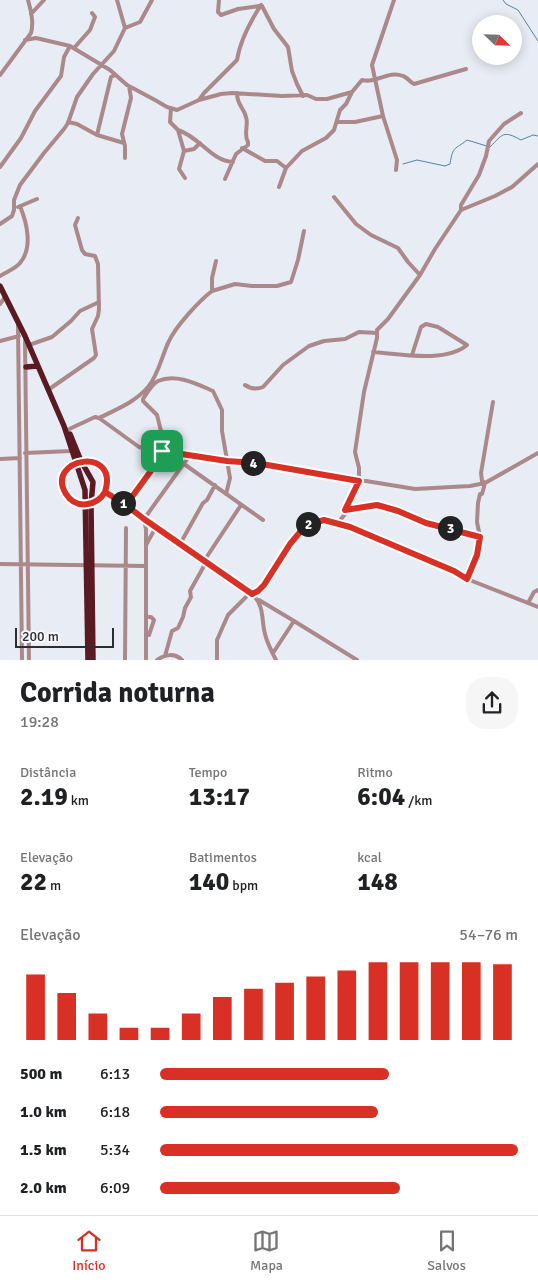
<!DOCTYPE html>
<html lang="pt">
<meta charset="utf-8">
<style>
body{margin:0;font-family:Signika,sans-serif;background:#f6f6f6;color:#202124;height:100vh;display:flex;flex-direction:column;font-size:19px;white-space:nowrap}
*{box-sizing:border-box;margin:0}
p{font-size:16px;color:#757577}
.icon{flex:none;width:28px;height:28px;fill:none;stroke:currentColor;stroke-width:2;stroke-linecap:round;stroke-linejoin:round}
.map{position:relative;height:660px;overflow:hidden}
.panel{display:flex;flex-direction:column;background:#fff;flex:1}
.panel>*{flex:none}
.needle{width:32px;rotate:113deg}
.buttons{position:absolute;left:472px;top:15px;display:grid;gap:10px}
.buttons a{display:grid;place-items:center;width:50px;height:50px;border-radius:50%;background:#fff;box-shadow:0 2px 12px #0003;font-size:25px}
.scale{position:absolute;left:15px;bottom:12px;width:99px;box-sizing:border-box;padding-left:5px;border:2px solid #2b2d30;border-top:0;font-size:14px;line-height:18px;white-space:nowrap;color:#2b2d30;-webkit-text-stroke:4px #f7f9fe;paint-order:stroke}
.pin{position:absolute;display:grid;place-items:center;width:42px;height:42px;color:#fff;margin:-21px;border-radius:10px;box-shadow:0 2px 8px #0006}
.km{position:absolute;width:25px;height:25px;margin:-12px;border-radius:50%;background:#222;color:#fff;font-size:14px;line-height:25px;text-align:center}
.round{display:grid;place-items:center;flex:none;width:52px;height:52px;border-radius:20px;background:#f6f6f6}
.headline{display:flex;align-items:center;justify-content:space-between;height:85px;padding:0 20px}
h1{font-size:28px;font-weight:800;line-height:38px}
.metrics{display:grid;grid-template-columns:repeat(3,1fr);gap:8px;height:85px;padding:5px 20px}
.metrics div{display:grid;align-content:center}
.metrics b{font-size:25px;font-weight:800}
.metrics small{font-size:14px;font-weight:400}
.metrics p{font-size:14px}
.chart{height:140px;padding:10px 20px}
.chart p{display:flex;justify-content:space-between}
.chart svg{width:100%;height:90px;margin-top:5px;stroke:#d93025;stroke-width:6}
ul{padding:0 20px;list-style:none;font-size:16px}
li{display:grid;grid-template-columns:80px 60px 1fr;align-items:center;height:38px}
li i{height:12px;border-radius:6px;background:#d93025}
.dock{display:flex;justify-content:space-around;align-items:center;height:70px;border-top:1px solid #e0e0e0;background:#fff;font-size:14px;color:#757577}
.dock a{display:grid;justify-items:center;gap:2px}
.dock .current{color:#d93025}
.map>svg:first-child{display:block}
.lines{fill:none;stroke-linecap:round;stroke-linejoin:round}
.stream{stroke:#5284a1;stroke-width:1}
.minor{stroke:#ab898a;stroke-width:4}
.highway{stroke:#591b21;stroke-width:5.5}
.route-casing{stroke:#fff;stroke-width:10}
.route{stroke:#d93025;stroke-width:6}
</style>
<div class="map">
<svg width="538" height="660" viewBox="0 0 538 660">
<rect width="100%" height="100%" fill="#e8ecf4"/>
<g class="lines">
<path class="stream" d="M503,0l3,4 12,6 20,31
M403,164l14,-4 28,6 5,-2c3,-19 5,-14 17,-24l23,7c13,-13 13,-17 31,-7l12,-5 5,1"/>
<path class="minor" d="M219,0l-1,12 3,3 17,-6 21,-3
M394,0l-22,65 11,51 14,44 -1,10
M261,5l1,1 12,23 14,18 4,24 5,13 6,12
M31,14l13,-14
M125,28l15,-6 12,-22
M25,40l11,-2 34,8 40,24 17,15 28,15 12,7 10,3 22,-10 22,-6 11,-1 50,3 25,-1 9,4h11l25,-7 10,-12c14,4 26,-10 41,-4 4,1 7,6 11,8l52,-15
M74,48l16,-18 5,-13 -3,-4
M0,75l31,-42c3,-11 0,-22 -3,-33
M199,100l5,-7 33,-33c3,-19 13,-38 24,-55
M171,108l-1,14 8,8 6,21
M68,122l9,2 20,11 27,8
M337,122h18l28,-6
M178,130c22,7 33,31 55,32
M97,135l14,-58 4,-2
M242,148l23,13h12l9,7
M125,158v-12l-3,-12 9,-36 -2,-12
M0,167l21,-29 14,-27 26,-35 3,-19 6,-11
M185,178l-6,-9 5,-18 10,-2 6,-6
M225,179l11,-25 12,-9v-3c-5,-8 1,-17 -2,-25 -2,-10 -9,-11 -9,-24
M279,187l7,-19 16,-17 24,-13 8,-8 6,-20 6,-6 6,-12
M334,197l22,27 15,11 27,13 10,14 12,13
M18,207l19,-8
M461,210l34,-14 17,-9 26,-23
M0,224l12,-8 2,-6v-10l6,-15 24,-32 20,-24 4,-6 9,-26 16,-23 21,-23 11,-23 -8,-28
M0,276c6,-4 15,-7 20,-13 13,-15 7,-40 0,-57
M212,291l23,-7 17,2h25l14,-4 7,-22 6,-29
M0,304l5,-7
M18,325l4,335
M0,341l19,-5
M25,341l4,319
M29,345l23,-8 19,-16 9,-10 19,-9
M373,352c27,2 73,11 94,-7l-29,-18 -12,-3 -5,3 -9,28
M245,385c6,4 11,5 18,2l20,-22 26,-19 15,-5 21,-2 14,-7 18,1
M48,390l46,-32 2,-3 -4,-26 6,-13 1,-7 -1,-45 -3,-8 -10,-2 -3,-4 -7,-25 3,-7
M99,418c18,-9 35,-15 49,-31 11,-13 14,-32 21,-46 7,-15 30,-40 43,-50v-13l4,-17
M65,431l30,-14 4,1 40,29 8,2 80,12 29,2 159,26 55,-3 15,-3 53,-30
M166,451l-9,-36 -14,-14v-2c4,-6 9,-15 15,-18 18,-8 39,3 55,10l9,19v21l8,47 -4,16
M25,453l46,-2
M0,459l20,-1
M63 483a22 22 0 1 1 44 0a22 22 0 1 1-44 0Z
M184,464l79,56
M105,492l21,13 18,14 108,75c13,12 9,25 13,40 2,9 7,18 11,26
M126,505l30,-40 6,-14
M345,510l32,-5 21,6 28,12 54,14
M338,523l7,-9v-4l14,-29v-13l-4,-16 9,-60 13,-54v-8l11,-11 32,-44 15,-26 26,-39v-5l18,-30 7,-19 3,-15 15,-17 17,-11
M180,544l23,-41 4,-3 8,-15
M146,545l10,-18
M0,564l145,2
M467,579l10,-24 3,-18 -3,-15 1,-19 2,-9h2l3,-11 -3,-2 -1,-8 12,-71
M259,600l35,21
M528,603l6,-11 4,-2
M146,617h5l3,3 -5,15
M273,653l21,-32 63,39
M165,656l7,-25 6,-3 5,-11 2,-9 6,-11 -1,-6 14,-25v-5l37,-56
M125,660l1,-132
M146,660v-131l-2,-10 46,-64
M157,660c8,-6 18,-7 25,0
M217,660v-20l11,-25 19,-19 11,-5 6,-6 26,-41 16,-19 18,-5 26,7 104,44 13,8 71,28"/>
<path class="highway" d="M0,286l25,50 39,90 21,64 3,170
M26,367l11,-1
M70,434l11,27 12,21 -2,22 2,156"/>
</g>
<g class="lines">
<defs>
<path id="route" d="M162,451l-6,13 -30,41 -21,-13c-8,14 -29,18 -39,2 -22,-36 54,-49 39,-2l21,13 18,14 108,75 6,-3 6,-6 26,-41 16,-19 18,-5 26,7 104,44 13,8 10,-24 3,-18 -54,-14 -28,-12 -21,-6 -32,5 14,-29 -103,-18 -29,-2 -65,-10"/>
</defs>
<use href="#route" class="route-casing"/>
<use href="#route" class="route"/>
</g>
</svg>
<div class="buttons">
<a><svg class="needle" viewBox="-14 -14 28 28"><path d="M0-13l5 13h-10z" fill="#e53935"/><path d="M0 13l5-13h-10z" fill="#757577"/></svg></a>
</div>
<div class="scale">200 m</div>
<div class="pin" style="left:162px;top:451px;background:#1e9e55"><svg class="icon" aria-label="arrive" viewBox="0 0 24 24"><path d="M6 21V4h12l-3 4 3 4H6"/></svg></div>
<b class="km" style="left:123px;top:503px">1</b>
<b class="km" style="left:308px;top:524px">2</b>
<b class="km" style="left:450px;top:528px">3</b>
<b class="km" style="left:253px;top:463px">4</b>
</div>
<section class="panel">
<div class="headline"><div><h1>Corrida noturna</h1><p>19:28</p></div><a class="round"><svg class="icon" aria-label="share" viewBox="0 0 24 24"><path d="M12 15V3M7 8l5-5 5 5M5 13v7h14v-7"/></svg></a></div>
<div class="metrics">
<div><p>Distância</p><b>2.19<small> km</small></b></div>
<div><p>Tempo</p><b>13:17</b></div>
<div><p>Ritmo</p><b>6:04<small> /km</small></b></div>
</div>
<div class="metrics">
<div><p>Elevação</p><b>22<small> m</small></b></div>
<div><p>Batimentos</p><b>140<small> bpm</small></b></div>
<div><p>kcal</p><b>148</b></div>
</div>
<div class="chart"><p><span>Elevação</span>54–76 m</p>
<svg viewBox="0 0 160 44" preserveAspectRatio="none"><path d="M5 44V12M15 44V21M25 44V31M35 44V38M45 44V38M55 44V31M65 44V23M75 44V19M85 44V16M95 44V13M105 44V10M115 44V6M125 44V6M135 44V6M145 44V6M155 44V7"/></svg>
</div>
<ul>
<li><b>500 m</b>6:13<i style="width:64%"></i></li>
<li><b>1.0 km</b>6:18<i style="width:61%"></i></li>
<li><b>1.5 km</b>5:34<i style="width:100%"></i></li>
<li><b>2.0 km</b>6:09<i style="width:67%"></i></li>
</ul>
</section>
<nav class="dock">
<a class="current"><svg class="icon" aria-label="home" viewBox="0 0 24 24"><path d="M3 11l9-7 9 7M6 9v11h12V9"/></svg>Início</a>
<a><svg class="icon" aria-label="map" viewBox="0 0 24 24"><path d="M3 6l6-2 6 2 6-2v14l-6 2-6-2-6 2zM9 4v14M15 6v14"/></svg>Mapa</a>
<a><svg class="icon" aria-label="saved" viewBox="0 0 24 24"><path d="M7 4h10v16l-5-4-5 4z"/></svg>Salvos</a>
</nav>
